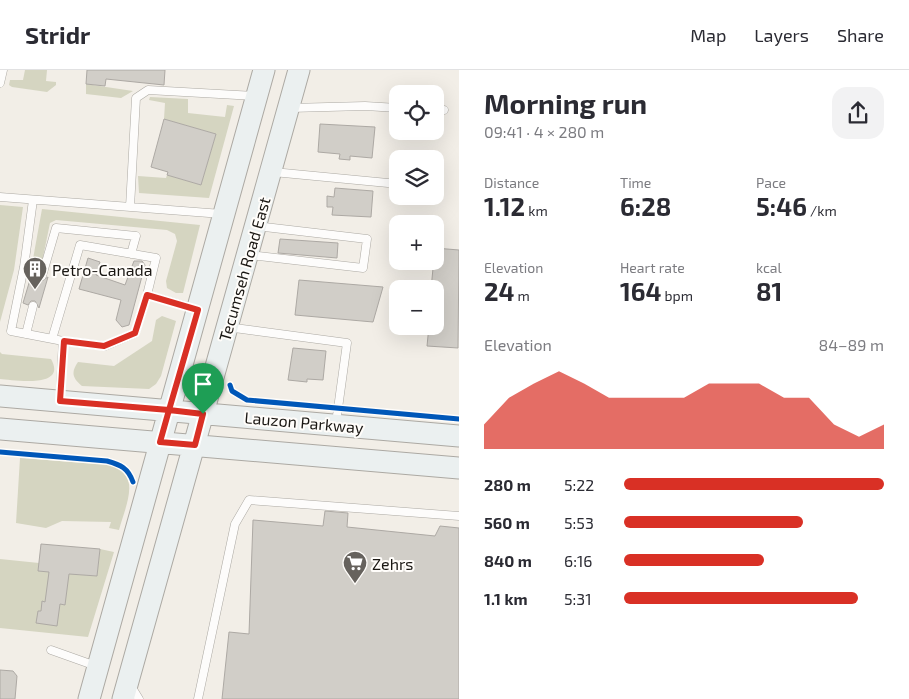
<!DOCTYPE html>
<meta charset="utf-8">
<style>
body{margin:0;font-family:"Exo 2",sans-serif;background:#f2f2f3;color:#2b2b33;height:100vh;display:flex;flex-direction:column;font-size:19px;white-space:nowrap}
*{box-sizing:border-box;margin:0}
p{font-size:16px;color:#7c7c81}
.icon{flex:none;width:28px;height:28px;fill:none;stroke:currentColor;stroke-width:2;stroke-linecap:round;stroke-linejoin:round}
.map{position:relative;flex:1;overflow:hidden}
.panel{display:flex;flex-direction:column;background:#fff;width:450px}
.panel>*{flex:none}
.buttons{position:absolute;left:389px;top:15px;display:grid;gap:10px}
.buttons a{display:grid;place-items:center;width:55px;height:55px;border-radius:10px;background:#fff;box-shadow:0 5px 20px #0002;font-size:25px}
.pin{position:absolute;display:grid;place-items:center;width:42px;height:42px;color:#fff;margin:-51px -21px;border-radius:50% 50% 50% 0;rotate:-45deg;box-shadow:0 0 5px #0007}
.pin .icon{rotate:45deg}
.round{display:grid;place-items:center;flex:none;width:52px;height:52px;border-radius:15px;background:#f2f2f3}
.head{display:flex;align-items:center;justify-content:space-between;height:85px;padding:0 25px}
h1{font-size:28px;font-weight:700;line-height:38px}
.figures{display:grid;grid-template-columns:repeat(3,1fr);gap:8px;height:85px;padding:5px 25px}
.figures div{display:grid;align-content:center}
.figures b{font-size:25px;font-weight:700}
.figures small{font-size:14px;font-weight:400}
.figures p{font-size:14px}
.chart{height:140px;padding:10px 25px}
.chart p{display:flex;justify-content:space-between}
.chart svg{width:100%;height:90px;margin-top:5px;fill:#d93025;opacity:.7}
ul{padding:0 25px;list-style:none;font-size:16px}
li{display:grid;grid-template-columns:80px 60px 1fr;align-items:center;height:38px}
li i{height:12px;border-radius:6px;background:#d93025}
header{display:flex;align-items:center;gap:30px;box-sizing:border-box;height:70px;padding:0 25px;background:#fff;border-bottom:1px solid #e1e1e2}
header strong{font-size:24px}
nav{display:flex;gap:28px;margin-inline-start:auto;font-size:18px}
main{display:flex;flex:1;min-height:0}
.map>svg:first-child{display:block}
.green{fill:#d5d5c1}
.building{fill:#d1cec8;stroke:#ada9a4}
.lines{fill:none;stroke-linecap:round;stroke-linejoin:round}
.service-casing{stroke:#aca9a3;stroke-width:9}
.secondary-casing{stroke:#aca9a3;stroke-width:23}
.service{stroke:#fdfcfb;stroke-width:8}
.secondary{stroke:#ebf0f0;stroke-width:21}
.cycleway-casing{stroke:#fffdfa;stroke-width:8}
.cycleway{stroke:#0057b8;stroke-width:5}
.route-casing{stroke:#fff;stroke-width:10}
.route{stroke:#d93025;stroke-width:6}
.labels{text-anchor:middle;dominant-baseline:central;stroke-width:4;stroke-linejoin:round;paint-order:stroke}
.poi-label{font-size:16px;fill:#1a1713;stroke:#fffdfa;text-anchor:start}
.street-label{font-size:16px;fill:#1a1713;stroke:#fffdfa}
</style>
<header>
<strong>Stridr</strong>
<nav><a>Map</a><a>Layers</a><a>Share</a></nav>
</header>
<main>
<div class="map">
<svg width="459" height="629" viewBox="0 0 459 629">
<rect width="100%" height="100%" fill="#f2eee7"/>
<path class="green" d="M25,0h22l-1,11 10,1v3l-9,7 -35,-5 -3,-2 1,-5h13z
M86,14l47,7 -12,7 -35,-4z
M150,27l38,2v14l37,4 2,-12 7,1 -25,92 -70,-5 -1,-17 28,2 1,-3 34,10 15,-51 -52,-15 1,-16 -16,-3z
M0,135l23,2 -9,63 -14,52z
M42,139l158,16 -17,68h-7l-9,-5 -1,-7 11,-40 -2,-7 -8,-4 -111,-10 -6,3 -10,49 -9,-2z
M162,246l14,5 -15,55 -5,8 -7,5 -67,-3c-10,-8 -11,-14 -4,-24l36,4 38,-25 4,-21z
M0,282l2,2 49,5c17,30 -38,21 -51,20z
M20,388l92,7c30,10 13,42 7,65l-10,-2 2,-6 -49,-1 -16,7 -30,-5z
M100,479l14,3 -26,85 -88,-9v-69l39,4 -1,8 59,5z"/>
<path class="building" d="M87,0h78l-1,15 -58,-6 -1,7 -19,-2z
M164,49l52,15 -15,51 -34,-10 1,-3 -17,-5z
M320,54l55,3 -3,31 -22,-2v4l-11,-1 1,-5 -22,-2z
M335,118l38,3 -2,26 -39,-2 1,-8h-6v-11l7,1z
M280,169l58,4 -1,15 -59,-5z
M435,178l24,2 -1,98 -31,-2 2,-20h6v-37h-4z
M88,188l12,4 -4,13 29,10 9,-24h8l3,4 -16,60 -7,2 -6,-7 5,-20 -42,-11z
M32,203l5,1 1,6 3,1 7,-4 -9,31 -4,-7h-4l-3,4 -5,-2z
M299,210l84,7 -10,35 -78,-7z
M293,278l33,3 -3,29 -16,-1v3l-19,-2z
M325,441l23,2 -1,14 88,9 5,-10 19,2v171h-237l7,-67 20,2 4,-114 70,6z
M41,474l59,5 -3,27 -28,-2 -4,31 -5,-1 -3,22 -21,-3 2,-12h3l1,-10 3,1 4,-30 -11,-1z
M0,600l13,1 4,5 -2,23h-15z"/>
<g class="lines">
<defs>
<path id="service" d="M0,13l3,-13
M290,38l75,-2 33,2
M435,39l9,1
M273,102l115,11
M0,127l222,17
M33,130l-9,67 -13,64 52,10 -3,58
M130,137l6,-109 12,-8 107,6
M250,185l113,13 4,-29 -111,-13
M42,206l14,-48 80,8 -5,18
M227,257l120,16 -11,80
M26,264l7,-28
M52,269l28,-94 76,13 -9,37
M63,271l42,5 30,-13 12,-38 49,14
M51,580l45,16
M131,616l8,13
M198,629l37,-175 14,-24 210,16"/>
<path id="secondary" d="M0,326l459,40
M0,359l459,39
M89,629l175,-629
M123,629l176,-629"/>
</defs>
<use href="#service" class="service-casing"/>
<use href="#secondary" class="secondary-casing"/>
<use href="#service" class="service"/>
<use href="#secondary" class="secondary"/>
<defs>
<path id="cycleway" d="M230,315l2,6 15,9 212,19
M0,382l107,9c14,4 21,7 26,21"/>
</defs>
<use href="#cycleway" class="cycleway-casing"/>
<use href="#cycleway" class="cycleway"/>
</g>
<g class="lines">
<defs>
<path id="route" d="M203,344l-34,-4 29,-100 -51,-15 -12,38 -31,13 -40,-5 -4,60 109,9 -9,32 35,3 8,-31"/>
</defs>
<use href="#route" class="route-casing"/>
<use href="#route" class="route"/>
</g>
<defs>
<symbol id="building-pin" viewBox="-11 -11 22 30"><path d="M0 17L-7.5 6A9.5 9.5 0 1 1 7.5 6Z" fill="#66625d" stroke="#fffdfa"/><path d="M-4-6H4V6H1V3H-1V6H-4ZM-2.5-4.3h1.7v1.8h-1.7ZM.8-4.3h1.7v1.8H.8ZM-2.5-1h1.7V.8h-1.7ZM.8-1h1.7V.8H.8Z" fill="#fff"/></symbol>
<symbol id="supermarket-pin" viewBox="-11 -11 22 30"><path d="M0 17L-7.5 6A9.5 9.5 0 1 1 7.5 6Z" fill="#66625d" stroke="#fffdfa"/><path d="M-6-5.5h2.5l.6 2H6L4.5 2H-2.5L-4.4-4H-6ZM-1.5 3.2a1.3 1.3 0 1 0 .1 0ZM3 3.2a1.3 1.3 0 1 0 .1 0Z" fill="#fff"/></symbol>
</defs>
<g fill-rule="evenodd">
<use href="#building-pin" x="21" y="185" width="28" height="38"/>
<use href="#supermarket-pin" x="341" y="479" width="28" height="38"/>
</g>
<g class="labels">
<g class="poi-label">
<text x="52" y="199">Petro-Canada</text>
<text x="372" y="493">Zehrs</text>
</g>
<g class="street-label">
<text transform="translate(244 199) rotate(-74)">Tecumseh Road East</text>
<text transform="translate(304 352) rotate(5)">Lauzon Parkway</text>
</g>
</g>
</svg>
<div class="buttons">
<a><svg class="icon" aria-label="locate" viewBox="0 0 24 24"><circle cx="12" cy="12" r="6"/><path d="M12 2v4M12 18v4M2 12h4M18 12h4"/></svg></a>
<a><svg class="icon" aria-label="layers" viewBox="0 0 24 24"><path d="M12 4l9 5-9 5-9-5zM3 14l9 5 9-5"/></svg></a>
<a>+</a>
<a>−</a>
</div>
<div class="pin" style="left:203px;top:344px;background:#1e9e55"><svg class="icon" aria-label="arrive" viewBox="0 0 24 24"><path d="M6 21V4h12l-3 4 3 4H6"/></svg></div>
</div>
<section class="panel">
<div class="head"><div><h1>Morning run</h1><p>09:41 · 4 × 280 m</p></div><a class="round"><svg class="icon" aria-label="share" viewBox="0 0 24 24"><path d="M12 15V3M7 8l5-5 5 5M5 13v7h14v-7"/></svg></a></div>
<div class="figures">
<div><p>Distance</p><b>1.12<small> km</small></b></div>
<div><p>Time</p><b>6:28</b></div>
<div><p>Pace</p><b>5:46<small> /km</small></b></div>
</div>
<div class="figures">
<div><p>Elevation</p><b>24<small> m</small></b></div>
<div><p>Heart rate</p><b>164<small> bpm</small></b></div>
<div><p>kcal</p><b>81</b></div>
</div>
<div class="chart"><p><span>Elevation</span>84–89 m</p>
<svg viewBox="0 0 160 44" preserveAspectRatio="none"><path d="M0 44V32L10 19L20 12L30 6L40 12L50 19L60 19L70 19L80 19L90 12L100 12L110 12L120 19L130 19L140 32L150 38L160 32V44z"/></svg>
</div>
<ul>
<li><b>280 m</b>5:22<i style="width:100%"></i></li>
<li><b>560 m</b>5:53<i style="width:69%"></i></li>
<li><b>840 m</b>6:16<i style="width:54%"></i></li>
<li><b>1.1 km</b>5:31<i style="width:90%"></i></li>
</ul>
</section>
</main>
